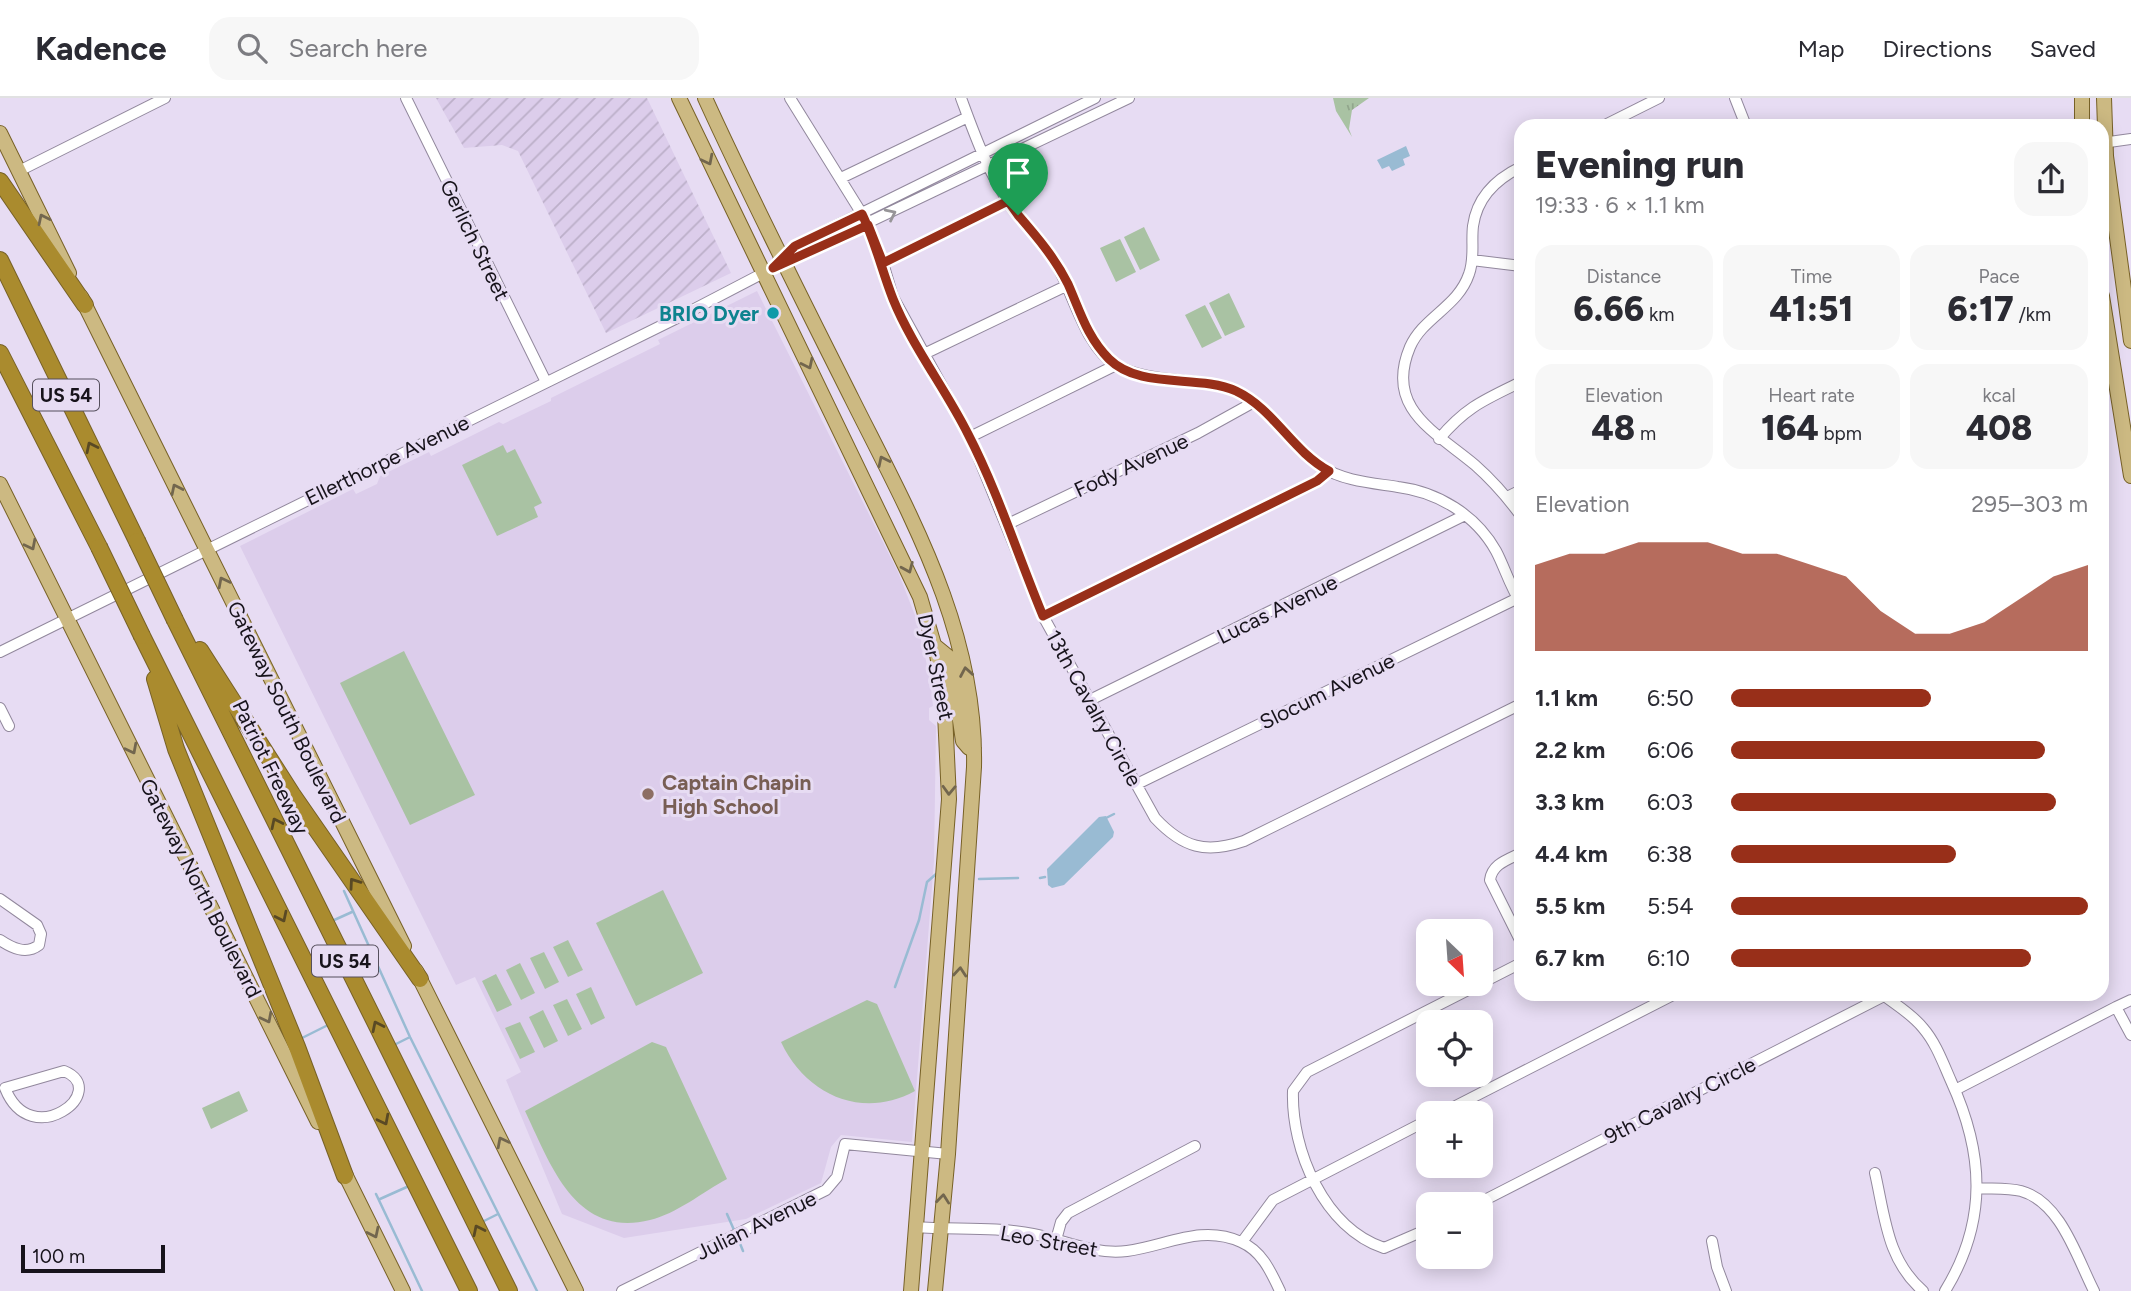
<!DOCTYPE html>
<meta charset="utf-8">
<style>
body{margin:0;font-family:Figtree,sans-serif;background:#f7f7f7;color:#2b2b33;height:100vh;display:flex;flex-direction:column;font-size:26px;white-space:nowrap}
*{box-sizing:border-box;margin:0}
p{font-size:23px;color:#7c7c81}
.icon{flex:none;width:38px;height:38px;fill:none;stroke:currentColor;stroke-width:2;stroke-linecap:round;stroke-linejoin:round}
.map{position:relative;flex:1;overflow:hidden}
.sheet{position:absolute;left:1514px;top:21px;width:595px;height:882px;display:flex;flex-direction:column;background:#fff;border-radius:21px;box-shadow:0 4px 18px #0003}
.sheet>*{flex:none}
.needle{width:46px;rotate:155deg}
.fabs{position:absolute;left:1416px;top:821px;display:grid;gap:14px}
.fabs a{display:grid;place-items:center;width:77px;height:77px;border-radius:14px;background:#fff;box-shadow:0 4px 18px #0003;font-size:35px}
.scale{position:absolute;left:21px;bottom:18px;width:144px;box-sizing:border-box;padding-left:7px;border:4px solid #17131b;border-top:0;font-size:19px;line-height:24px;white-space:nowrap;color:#17131b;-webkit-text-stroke:5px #e7dcf3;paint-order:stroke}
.pin{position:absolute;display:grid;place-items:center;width:60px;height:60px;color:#fff;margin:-72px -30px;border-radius:50% 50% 50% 0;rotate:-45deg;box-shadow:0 0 7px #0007}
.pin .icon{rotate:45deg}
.round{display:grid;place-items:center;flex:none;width:74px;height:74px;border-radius:21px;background:#f7f7f7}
.summary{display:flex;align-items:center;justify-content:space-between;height:119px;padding:0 21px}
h1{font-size:38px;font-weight:800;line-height:52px}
.metrics{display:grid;grid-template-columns:repeat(3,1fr);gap:10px;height:119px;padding:7px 21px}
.metrics div{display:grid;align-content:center;border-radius:18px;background:#f7f7f7;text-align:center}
.metrics b{font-size:35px;font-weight:800}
.metrics small{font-size:19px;font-weight:400}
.metrics p{font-size:19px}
.chart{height:196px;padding:14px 21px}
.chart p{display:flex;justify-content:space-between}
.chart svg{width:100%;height:126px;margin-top:7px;fill:#982f19;opacity:.7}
ul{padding:0 21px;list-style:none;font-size:23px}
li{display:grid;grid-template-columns:112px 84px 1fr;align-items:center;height:52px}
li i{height:18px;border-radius:9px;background:#982f19}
header{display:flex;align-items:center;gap:42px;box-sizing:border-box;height:98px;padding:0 35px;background:#fff;border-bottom:2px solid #e1e1e2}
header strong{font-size:33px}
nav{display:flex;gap:38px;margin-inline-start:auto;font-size:24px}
.search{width:490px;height:63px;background:#f7f7f7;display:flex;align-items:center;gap:18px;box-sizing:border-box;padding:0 24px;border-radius:21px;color:#7c7c81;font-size:26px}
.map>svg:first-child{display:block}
.built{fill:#dccdeb}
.industrial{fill:url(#industrial-furrows)}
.grass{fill:url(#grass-tufts)}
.pitch{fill:#a9c2a3}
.water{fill:#99bbd3}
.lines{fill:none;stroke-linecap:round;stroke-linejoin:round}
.stream{stroke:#99bbd3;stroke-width:2.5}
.minor-casing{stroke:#92889d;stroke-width:12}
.major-casing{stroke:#776127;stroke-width:16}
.highway-casing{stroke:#776127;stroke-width:18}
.minor{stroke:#fff;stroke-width:10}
.major{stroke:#ccb982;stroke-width:14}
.highway{stroke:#aa8b2e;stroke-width:16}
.highway-bridge-casing{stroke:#776127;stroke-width:18;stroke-linecap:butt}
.highway-bridge{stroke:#aa8b2e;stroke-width:16}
.oneway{stroke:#72664e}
.oneway2{stroke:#979598}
.oneway3{stroke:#594924}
.route-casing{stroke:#fff;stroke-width:14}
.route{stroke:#982f19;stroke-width:9}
.culture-dot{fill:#0f9aa8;stroke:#e7dcf3;stroke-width:2.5}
.education-dot{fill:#8d6e63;stroke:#e7dcf3;stroke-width:2.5}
.labels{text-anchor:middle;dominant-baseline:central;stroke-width:6;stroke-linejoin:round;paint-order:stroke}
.shield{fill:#e7dcf3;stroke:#554f5c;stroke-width:2}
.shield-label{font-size:19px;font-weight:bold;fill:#17131b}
.street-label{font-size:21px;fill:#17131b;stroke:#e7dcf3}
.culture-label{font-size:21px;font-weight:bold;fill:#0d838f;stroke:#e7dcf3;text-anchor:end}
.education-label{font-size:21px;font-weight:bold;fill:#785e54;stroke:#e7dcf3;text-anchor:start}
</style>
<header>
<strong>Kadence</strong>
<div class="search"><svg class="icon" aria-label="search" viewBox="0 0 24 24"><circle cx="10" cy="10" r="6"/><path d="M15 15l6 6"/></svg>Search here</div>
<nav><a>Map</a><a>Directions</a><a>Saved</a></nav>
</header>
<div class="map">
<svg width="2131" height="1193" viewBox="0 0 2131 1193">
<defs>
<pattern id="industrial-furrows" width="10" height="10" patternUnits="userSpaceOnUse" patternTransform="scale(1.75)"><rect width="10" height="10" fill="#dccdeb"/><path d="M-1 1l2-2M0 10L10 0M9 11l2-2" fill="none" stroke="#bcafc9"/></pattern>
<pattern id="grass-tufts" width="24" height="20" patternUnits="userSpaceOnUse" patternTransform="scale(1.75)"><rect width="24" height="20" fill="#a9c2a3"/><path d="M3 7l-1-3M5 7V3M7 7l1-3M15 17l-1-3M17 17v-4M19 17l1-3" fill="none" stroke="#91a68c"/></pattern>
</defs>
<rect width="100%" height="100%" fill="#e7dcf3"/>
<path class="built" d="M757,193l141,281 18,46 14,60 3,28 -4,2v12l7,6 -2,135 -22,281 -71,-7 -10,12 -10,36 -75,36 -122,19 -62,-24 -56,-134 15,-8 -46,-95 -19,8 -216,-439 113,-57 3,5 21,-10 3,-8 49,-24 2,4 68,-34 4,2 48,-23v-3l109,-54 -2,-4z"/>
<path class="industrial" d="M436,0h211l84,175 -125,60 -88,-182 -16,-6 -38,3z"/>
<path class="grass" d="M1333,0h36l-17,12 -3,19 3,8 -16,-26z"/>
<path class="pitch" d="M1144,129l16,33 -20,10 -16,-33z
M1120,141l16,33 -20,10 -16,-34z
M1229,195l16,34 -20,9 -16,-33z
M1205,207l17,33 -20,10 -17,-33z
M503,347l4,8 8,-4 27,54 -8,4 4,10 -41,19 -35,-71z
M404,553l71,144 -65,30 -70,-142z
M663,792l40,83 -67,33 -40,-83z
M568,842l15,30 -15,7 -15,-30z
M544,854l15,30 -14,7 -15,-31z
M520,865l15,30 -14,7 -15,-30z
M496,876l16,31 -15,7 -15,-31z
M591,889l14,31 -14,7 -15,-31z
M567,901l15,30 -14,7 -15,-31z
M867,902l10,4 38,87c-53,29 -109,4 -134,-49z
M543,912l15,31 -14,7 -15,-31z
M520,924l15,30 -15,7 -15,-31z
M652,944l14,5 61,132c-24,13 -51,35 -77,41 -75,19 -100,-57 -125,-109z
M239,993l9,20 -37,18 -9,-21z"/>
<path class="water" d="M1406,48l4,10 -7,3 2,6 -13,6 -3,-5 -7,3 -5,-9z
M1106,718l8,16 -1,5 -49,48 -12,3 -4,-3 -1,-16 52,-52z"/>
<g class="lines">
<path class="stream" d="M1106,720l8,-4
M1040,780l5,-1
M979,781l39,-1
M344,793l66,146 127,254
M332,823l20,-9
M895,889l24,-67 8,-38 9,-8
M300,941l28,-14
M394,947l16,-8
M376,1096l46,97
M380,1101l29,-13
M727,1116l7,16
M482,1124l16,-8
M737,1138l6,15"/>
<defs>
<path id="minor" d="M406,0l140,284
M790,0l72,116 21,49 10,34 77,140 73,179 112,202c28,30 51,36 89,23l277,-137
M961,0c13,35 27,75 49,106 14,20 33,37 45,58 18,29 30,86 61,103 37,20 81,11 119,26 36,15 54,54 87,76 21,14 51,16 76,20 40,5 78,28 98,64 9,17 14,36 25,52
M1735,0l11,28
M1603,28l56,-28
M2102,45l29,-4
M1521,69c-25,12 -44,30 -48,59 -2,16 2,32 -4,48 -11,33 -46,43 -59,73 -26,62 26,85 65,118 17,15 32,32 46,51
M19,73l146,-73
M841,80l127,-61
M1472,162l49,6
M778,163l17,-15 300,-148
M883,165l125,-62
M924,256l144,-69
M970,339l146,-72
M1439,341c27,-32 45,-39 82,-57
M1507,399l14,-7
M1006,427l192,-92 56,-31
M1043,518l274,-135 12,-10
M0,554l679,-335 94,-49 356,-170
M1088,603l377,-186
M0,610l9,18
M1137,686l381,-186
M1521,755c-14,7 -29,11 -31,27l31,62
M0,801l37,26 4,9 -2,11c-13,10 -27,3 -39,-5
M1882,896c14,11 30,20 41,34 13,15 20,35 28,53 33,72 37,140 -6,210
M2131,902l-15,7 15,28
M64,973c48,19 -33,83 -59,17z
M1955,992l161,-83
M1442,1015l233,-119
M1875,1075c10,44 12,87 48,118
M1977,1090c14,1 31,0 44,3 40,11 56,67 73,100
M1477,1106l407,-208
M915,1129c39,3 79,-1 118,7 32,6 60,21 94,17 39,-5 74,-27 114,-9 21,9 30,30 39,49
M1428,1131l-44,19c-60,-20 -93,-98 -91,-157l14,-19 214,-109
M1056,1142l5,-18 7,-9 127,-67
M1712,1143l5,26 9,24
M1242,1144l31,-42 155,-80
M622,1193l204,-101 11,-13 8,-33 103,10"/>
<path id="major" d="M679,0l241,499 17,58 7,37 5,107 -38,492
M705,0c46,101 97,201 147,301 59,118 125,232 122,368l-26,387 -13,137
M2082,0v28
M2104,0l2,58 25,185
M0,35l69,140
M2102,198l29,180
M81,199l323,649
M0,386l318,638
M935,548l16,13 12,82 6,7h5
M416,873l160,320
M342,1070l61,123"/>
<path id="highway" d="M0,83l85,124
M0,162l137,281
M0,255l99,194
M175,522l334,671
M142,538l327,655
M200,552l92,144 128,185
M155,581l21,70 121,298 48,129"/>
</defs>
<use href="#minor" class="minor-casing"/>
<use href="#major" class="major-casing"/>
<use href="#highway" class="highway-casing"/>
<use href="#minor" class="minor"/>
<use href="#major" class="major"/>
<use href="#highway" class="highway"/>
<defs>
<path id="highway-bridge" d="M137,443l38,79
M99,449l43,89"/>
</defs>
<use href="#highway-bridge" class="highway-bridge-casing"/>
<use href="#highway-bridge" class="highway-bridge"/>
</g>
<defs><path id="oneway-chevron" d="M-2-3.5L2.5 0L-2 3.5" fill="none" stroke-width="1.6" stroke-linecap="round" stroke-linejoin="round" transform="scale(1.75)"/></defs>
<g class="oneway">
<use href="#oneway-chevron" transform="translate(708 62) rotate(63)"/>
<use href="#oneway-chevron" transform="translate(43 121) rotate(-116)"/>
<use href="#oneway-chevron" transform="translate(808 266) rotate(64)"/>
<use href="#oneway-chevron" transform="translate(883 363) rotate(-116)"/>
<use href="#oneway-chevron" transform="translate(176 391) rotate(-116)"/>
<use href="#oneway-chevron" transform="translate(31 447) rotate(63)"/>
<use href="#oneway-chevron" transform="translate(908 470) rotate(67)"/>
<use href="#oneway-chevron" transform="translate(223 484) rotate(-117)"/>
<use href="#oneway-chevron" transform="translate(966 574) rotate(-100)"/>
<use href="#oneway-chevron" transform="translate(132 651) rotate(63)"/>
<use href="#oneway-chevron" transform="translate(949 692) rotate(92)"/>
<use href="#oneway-chevron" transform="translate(960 874) rotate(-85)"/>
<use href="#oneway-chevron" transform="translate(267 920) rotate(63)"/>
<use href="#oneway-chevron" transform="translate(502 1044) rotate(-117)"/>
<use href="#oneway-chevron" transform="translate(943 1101) rotate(-84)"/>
<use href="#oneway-chevron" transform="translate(374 1135) rotate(64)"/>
</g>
<use class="oneway2" href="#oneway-chevron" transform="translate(891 116) rotate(-26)"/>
<g class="oneway3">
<use href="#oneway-chevron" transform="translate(91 349) rotate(-116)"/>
<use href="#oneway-chevron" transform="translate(276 725) rotate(-116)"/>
<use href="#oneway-chevron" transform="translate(354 785) rotate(-125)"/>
<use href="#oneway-chevron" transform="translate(282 819) rotate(64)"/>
<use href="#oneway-chevron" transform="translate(377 928) rotate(-116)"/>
<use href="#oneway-chevron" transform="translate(384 1022) rotate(63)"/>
<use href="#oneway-chevron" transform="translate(478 1132) rotate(-116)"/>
</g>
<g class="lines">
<defs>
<path id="route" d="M1018,117l-10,-14 -125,62 -15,-38 -95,43 22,-22 67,-32c13,27 20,57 31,85 19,47 52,89 75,135 30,58 50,122 75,182l274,-135 12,-10c-37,-20 -55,-62 -93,-80 -38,-17 -96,-1 -127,-32 -22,-22 -29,-48 -41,-75 -13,-26 -31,-47 -50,-69"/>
</defs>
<use href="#route" class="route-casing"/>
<use href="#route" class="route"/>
</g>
<circle class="culture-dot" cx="773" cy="215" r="7"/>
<circle class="education-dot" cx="648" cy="696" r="7"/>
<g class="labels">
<g class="shield">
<rect x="33" y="281.5" width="66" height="31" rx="5"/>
<rect x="312" y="847.5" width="66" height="31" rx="5"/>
</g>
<g class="shield-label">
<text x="66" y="297">US 54</text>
<text x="345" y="863">US 54</text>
</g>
<g class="street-label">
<text transform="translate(475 142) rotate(64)">Gerlich Street</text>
<text transform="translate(387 362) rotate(-26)">Ellerthorpe Avenue</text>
<text transform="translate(1131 367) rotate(-25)">Fody Avenue</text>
<text transform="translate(1277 511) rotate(-26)">Lucas Avenue</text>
<text transform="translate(936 569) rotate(78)">Dyer Street</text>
<text transform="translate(1327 593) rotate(-26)">Slocum Avenue</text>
<text transform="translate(1094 610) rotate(61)">13th Cavalry Circle</text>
<text transform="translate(287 614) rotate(64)">Gateway South Boulevard</text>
<text transform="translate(271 669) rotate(64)">Patriot Freeway</text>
<text transform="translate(201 790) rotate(63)">Gateway North Boulevard</text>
<text transform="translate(1680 1002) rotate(-27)">9th Cavalry Circle</text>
<text transform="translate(756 1127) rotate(-26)">Julian Avenue</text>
<text transform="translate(1049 1143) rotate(10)">Leo Street</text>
</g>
<g class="culture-label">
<text x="759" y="215">BRIO Dyer</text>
</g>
<g class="education-label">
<text x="662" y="684">Captain Chapin<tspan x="662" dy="24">High School</tspan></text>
</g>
</g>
</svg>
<div class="fabs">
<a><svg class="needle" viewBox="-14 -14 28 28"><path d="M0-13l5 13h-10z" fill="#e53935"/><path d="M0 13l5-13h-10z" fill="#7c7c81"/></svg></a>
<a><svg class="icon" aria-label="locate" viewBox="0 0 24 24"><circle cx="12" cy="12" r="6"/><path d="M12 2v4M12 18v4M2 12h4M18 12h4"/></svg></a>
<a>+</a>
<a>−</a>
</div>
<div class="scale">100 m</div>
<div class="pin" style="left:1018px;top:117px;background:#1e9e55"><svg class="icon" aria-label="arrive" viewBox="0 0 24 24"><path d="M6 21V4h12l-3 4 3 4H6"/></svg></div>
<section class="sheet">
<div class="summary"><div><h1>Evening run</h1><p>19:33 · 6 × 1.1 km</p></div><a class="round"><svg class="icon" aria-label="share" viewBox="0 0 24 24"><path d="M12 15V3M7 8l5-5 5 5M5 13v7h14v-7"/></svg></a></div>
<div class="metrics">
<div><p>Distance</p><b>6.66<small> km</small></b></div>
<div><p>Time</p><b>41:51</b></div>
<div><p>Pace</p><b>6:17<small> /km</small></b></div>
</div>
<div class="metrics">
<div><p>Elevation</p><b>48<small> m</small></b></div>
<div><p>Heart rate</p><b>164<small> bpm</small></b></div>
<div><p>kcal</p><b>408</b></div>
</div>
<div class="chart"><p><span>Elevation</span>295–303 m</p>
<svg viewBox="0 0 160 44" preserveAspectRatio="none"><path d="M0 44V14L10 10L20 10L30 6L40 6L50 6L60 10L70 10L80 14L90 18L100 30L110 38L120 38L130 34L140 26L150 18L160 14V44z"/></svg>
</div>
<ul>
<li><b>1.1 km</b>6:50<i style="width:56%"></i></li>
<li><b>2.2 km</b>6:06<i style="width:88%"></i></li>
<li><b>3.3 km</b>6:03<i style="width:91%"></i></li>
<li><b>4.4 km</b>6:38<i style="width:63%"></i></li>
<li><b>5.5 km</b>5:54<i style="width:100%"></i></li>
<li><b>6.7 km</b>6:10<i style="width:84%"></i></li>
</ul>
</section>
</div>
